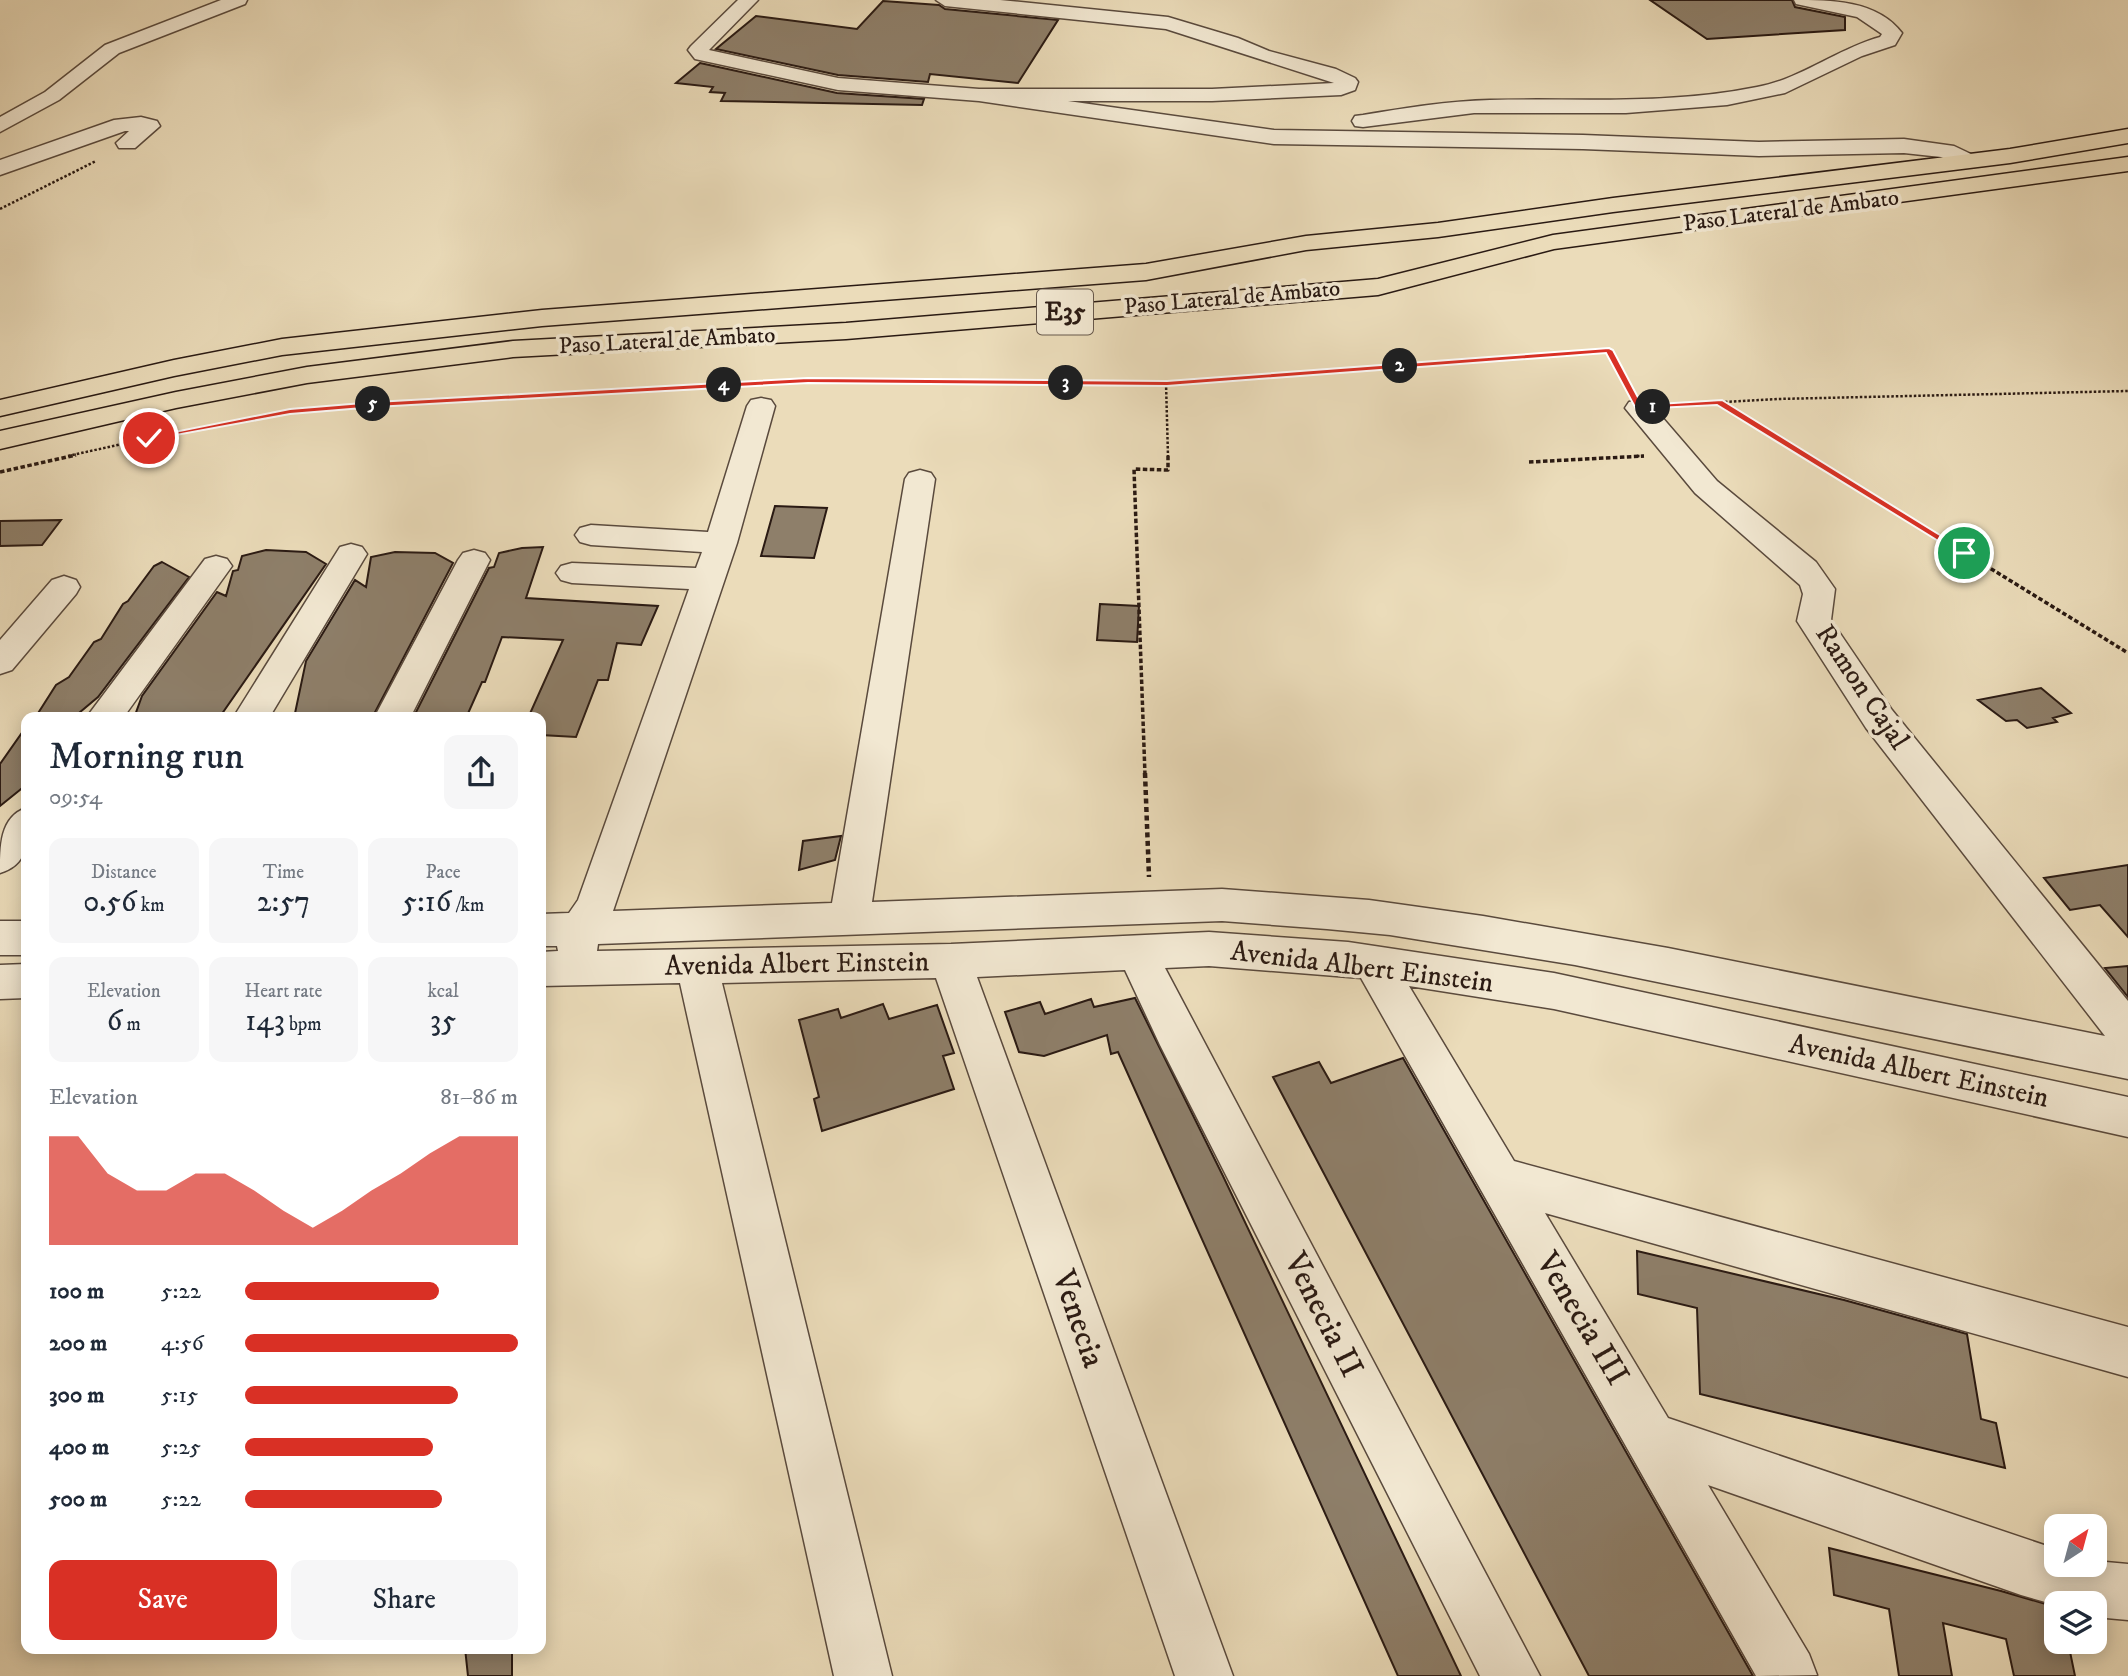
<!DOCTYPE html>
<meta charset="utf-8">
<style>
body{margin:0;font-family:"IM FELL DW Pica",serif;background:#f6f6f7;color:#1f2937;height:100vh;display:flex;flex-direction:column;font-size:26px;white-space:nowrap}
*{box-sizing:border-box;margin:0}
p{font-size:23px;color:#747a83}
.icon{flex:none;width:38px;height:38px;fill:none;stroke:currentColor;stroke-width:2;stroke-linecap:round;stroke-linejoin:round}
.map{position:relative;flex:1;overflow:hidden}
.side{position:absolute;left:21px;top:712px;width:525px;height:942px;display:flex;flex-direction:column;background:#fff;border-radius:14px;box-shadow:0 4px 18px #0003}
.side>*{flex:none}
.needle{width:46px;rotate:36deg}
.fabs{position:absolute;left:2044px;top:1514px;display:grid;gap:14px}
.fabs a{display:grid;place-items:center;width:63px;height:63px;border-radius:14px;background:#fff;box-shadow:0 4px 18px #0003;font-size:35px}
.pin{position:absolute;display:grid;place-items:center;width:60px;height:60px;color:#fff;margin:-30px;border:4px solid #fff;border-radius:50%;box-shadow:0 2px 7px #0007}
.km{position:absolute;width:35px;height:35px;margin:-18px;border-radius:50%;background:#222;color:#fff;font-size:19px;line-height:35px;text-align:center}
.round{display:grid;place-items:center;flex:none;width:74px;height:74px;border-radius:14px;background:#f6f6f7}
.summary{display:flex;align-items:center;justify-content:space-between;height:119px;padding:0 28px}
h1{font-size:38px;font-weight:600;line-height:52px}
.stats{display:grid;grid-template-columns:repeat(3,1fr);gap:10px;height:119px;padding:7px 28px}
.stats div{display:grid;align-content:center;border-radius:14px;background:#f6f6f7;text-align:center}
.stats b{font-size:30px;font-weight:600}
.stats small{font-size:19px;font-weight:400}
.stats p{font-size:19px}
.chart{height:196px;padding:14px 28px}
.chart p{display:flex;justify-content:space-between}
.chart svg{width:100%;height:126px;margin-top:7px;fill:#d93025;opacity:.7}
.action{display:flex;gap:14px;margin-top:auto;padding:14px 28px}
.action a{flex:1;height:80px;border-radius:14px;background:#d93025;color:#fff;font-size:28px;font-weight:600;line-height:80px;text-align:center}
.action a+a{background:#f6f6f7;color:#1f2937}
ul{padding:0 28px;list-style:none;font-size:23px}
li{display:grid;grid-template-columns:112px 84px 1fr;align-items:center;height:52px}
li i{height:18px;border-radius:9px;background:#d93025}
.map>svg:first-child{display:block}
.building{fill:#8e7f6a;stroke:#2a1a13;stroke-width:2}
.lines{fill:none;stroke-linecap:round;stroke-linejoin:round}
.minor-casing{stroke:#5a4a3d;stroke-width:3}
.highway-casing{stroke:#2a1a13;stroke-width:3}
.path-far2{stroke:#2a1a13;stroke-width:2.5;stroke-dasharray:2.5 2;stroke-linecap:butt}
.path-far1{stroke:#2a1a13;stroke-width:3.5;stroke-dasharray:4.5 2.5;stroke-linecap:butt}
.path{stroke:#2a1a13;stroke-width:4.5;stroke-dasharray:5 3.5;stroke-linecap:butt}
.minor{fill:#f2e8d2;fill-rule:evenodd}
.highway{fill:#ebdcba;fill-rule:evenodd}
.route{fill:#d93025;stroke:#fff;stroke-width:2}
.labels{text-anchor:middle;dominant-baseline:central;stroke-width:7;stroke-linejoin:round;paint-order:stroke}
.far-street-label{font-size:23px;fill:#2a1a13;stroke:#f2e8d2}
.shield{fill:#f2e8d2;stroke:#66584c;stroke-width:2}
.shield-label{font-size:26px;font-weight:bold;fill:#2a1a13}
.street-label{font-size:28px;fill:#2a1a13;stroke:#f2e8d2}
.near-street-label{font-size:33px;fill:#2a1a13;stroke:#f2e8d2}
</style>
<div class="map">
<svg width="2128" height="1676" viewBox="0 0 2128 1676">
<rect width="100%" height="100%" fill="#ebdcba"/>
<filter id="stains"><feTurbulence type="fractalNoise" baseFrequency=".00286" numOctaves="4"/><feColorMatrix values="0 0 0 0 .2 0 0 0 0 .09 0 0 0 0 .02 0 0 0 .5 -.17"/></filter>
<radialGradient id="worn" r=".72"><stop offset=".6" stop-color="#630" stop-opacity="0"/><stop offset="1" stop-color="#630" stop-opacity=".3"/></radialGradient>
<path class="building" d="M1650,0h142l3,7 50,10v13l-138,9z
M883,1l56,4 6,4 113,11 -40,63 -88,-9 -2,8 -90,-7 -122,-26 40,-33 101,13z
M700,63l137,30 87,6 -2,6 -201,-4 4,-8 -15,-1 3,-5 -37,-4z
M775,506l52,2 -13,50 -53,-2z
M61,520l-19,25 -42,1v-25z
M543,547l-17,51 132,8 -17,39 -24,-2 -9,37h-10l-22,57 -35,-2v-17h-13l35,-78 -61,-3 -17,45h-3l-16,36h-53l76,-150 5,-1 5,-14 23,-5z
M266,550l40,2 20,12 -107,154h-85l8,-22 75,-104 9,4 7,-25 5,-1 4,-14z
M395,552l40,1 18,10 -81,155h-78l12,-57 49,-81 11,7 5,-30z
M162,562l27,15 -91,120 -25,21h-38l21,-33 13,-8 25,-35 7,-3 22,-35 5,-3 26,-35z
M1100,604l39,2 -2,36 -40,-2z
M2041,688l30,25 -18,5 4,4 -30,6 -10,-8 -11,1 -28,-21z
M26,727v58l-26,21v-42z
M841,836l-6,24 -36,10 4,-29z
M2128,865v72l-28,-32 -30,5 -26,-32z
M2128,966v31l-23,-29z
M1135,998l88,178 238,500h-63l-280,-624 -7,2 -4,-19 -63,21 -25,-4 -14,-40 35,-10 5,12 46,-15 3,8z
M883,1004l6,15 48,-14 17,48 -11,3 11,33 -132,42 -8,-32 5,-2 -20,-77 39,-11 3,9z
M1403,1058l350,618h-164l-316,-599 46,-15 12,21z
M1637,1251l207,49 123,34 14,85 15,4 9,45 -305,-74 -3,-86 -59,-14z
M1829,1548l172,43 55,16v35h12l7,34h-61l-8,-37 -63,-16 9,53h-53l-10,-67 -55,-14z
M465,1648h47v28h-44z"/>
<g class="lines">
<defs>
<path id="minor" d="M221,0h26l-2,4 -126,49 -60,47 -59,32v-15l45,-25 60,-47z
M738,0h20l-49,50 129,28 141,11h233l122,-6 -168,-54 -221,-23 -9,-6h64l168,17 70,21 31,13 67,18 19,9 3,4 -3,8 -14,5 -129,6h-144l206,29 309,5 176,7 145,-3 50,7 19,9 3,5 -3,5 -8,2 -24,-10 -37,-4 -145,3 -176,-7 -309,-5 -295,-43 -141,-11 -143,-31 -7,-9 3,-4z
M1794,0c37,0 83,0 108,33l-7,12 -33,11 -77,37 -58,12 -101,8h-152l-111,14 -8,-1 -3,-5 3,-5 8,-1c42,-7 85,-14 127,-15 90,-2 179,5 267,-13 44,-8 80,-38 123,-50l2,-3 -25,-17 -61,-13z
M141,117l16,4 3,5 -25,22h-16l-3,-5 13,-12h-4l-125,44v-15l114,-40z
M761,398l10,2 4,6 -38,137 -124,368 219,-8 73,-424 4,-6 11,-3 11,3 4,6 -63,423 350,-13 147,11 114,16 185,32 437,88 -239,-308 -69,-107 6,-27 -3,-9 -105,-92 -70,-85 4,-6 10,-2 10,2 68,79 99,81 19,27 -4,31 61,90 236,291v78l-553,-114 -185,-30 -63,-6 -105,-8 -624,23 -1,7 354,-7 258,-12 139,10 206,31 574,124v40l-574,-128 -145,-23 105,175 614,166v50l-583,-164 123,205 388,131v15h39v-3l33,3v56l-33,-3v-14h-39v2l-35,-10 -313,-110 101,169 8,21 -61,1 -395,-698 -152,-12 -44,2 375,708h-60l-320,-631 -35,-75 -148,7 256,699h-58l-239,-698 -214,5 170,693h-58l-154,-693 -139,3v-34l17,-1 -1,-5h-16v-32l28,-1 9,-13 111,-311 -117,-6 -11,-3 -5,-7 5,-7 11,-3 124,5 6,-16 -111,-7 -11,-3 -5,-7 5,-7 11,-3 117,7 39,-126 4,-6z
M351,544l11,3 5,7 -98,164h-36l107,-171z
M474,550l11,3 5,7 -80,158h-36l84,-158 5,-7z
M216,556l11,3 5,7 -109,152h-37l119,-159z
M64,576l12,4 4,7 -4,7 -64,76 -12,4v-34l52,-60z
M26,808c0,28 7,55 -26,65 0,-27 0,-56 26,-65z
M0,921h26v34h-26z
M26,964v34l-26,1v-34z"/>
<path id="highway" d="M2128,129v14l-118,20 -397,49 -175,25 -132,13 -160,30 -604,46 -260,29 -108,21 -174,40v-16l174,-40 108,-21 260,-29 604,-46 160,-28 132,-13 175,-25 397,-49z
M2128,157v14l-574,78 -176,46 -532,44 -333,18 -206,26 -131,25 -176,41v-18l176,-39 131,-25 206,-26 333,-18 532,-44 175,-44z"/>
</defs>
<use href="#minor" class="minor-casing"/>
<use href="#highway" class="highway-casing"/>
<path class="path-far2" d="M0,209l96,-48
M772,382l394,1 443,-33 19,38
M1166,383l2,73
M1720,402l88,54
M1671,405l106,-6 351,-8
M68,456l81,-18 142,-26 84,-8 371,-20
M1637,456h7"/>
<path class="path-far1" d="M1806,455l322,198
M1529,462l115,-6
M0,472l76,-17
M1145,775l-11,-306 34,1v-15"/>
<path class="path" d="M1145,773l4,104"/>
<use href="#minor" class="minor"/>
<use href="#highway" class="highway"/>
</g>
<path class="route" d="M1609,348l4,2 29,55 80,-5 247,153 -8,2 -244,-150 -81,4 -30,-56 -439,33 -359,-3 -433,24 -85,7 -141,26 -5,-2 146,-29 85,-7 433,-24 359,3z"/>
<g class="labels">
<g class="far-street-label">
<text transform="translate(1791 211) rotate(-7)">Paso Lateral de Ambato</text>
<text transform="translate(1232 298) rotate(-5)">Paso Lateral de Ambato</text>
<text transform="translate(667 341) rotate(-3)">Paso Lateral de Ambato</text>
</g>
<rect class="shield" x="1037" y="289.5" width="56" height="45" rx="5"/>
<g class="shield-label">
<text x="1065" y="312">E35</text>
</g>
<g class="street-label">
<text transform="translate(1862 687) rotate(56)">Ramon Cajal</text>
<text transform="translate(797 964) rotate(-1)">Avenida Albert Einstein</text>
<text transform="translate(1362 967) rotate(7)">Avenida Albert Einstein</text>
<text transform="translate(1919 1071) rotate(12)">Avenida Albert Einstein</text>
</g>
<g class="near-street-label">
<text transform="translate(1323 1315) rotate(63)">Venecia II</text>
<text transform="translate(1078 1319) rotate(71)">Venecia</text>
<text transform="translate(1582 1319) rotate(59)">Venecia III</text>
</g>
</g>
<rect width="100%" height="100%" filter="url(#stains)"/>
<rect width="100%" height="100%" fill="url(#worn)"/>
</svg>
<div class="fabs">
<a><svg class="needle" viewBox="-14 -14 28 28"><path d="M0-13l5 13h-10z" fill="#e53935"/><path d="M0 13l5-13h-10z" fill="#747a83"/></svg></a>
<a><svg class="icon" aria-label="layers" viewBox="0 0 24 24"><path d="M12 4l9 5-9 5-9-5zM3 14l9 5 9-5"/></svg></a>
</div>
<div class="pin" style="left:1964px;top:553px;background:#1e9e55"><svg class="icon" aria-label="arrive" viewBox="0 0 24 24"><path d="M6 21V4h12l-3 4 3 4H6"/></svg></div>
<div class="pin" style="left:149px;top:438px;background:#d93025"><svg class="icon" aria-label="check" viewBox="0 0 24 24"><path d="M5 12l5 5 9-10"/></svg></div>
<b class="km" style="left:1653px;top:407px">1</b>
<b class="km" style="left:1400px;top:366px">2</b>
<b class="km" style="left:1066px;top:383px">3</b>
<b class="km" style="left:724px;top:385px">4</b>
<b class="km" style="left:373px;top:404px">5</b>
<section class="side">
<div class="summary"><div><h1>Morning run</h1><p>09:54</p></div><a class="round"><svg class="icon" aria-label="share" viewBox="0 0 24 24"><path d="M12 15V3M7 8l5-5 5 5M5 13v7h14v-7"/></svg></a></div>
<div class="stats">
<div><p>Distance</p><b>0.56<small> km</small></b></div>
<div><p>Time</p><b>2:57</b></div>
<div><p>Pace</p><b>5:16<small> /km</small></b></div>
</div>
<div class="stats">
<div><p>Elevation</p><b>6<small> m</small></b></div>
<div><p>Heart rate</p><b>143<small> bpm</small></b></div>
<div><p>kcal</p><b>35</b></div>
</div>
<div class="chart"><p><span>Elevation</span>81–86 m</p>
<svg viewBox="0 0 160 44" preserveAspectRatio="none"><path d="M0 44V6L10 6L20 19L30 25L40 25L50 19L60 19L70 25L80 32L90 38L100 32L110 25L120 19L130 12L140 6L150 6L160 6V44z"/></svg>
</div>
<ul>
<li><b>100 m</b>5:22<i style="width:71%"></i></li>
<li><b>200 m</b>4:56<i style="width:100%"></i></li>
<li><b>300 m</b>5:15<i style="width:78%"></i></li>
<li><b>400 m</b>5:25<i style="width:69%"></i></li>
<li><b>500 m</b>5:22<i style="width:72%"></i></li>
</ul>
<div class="action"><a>Save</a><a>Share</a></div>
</section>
</div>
